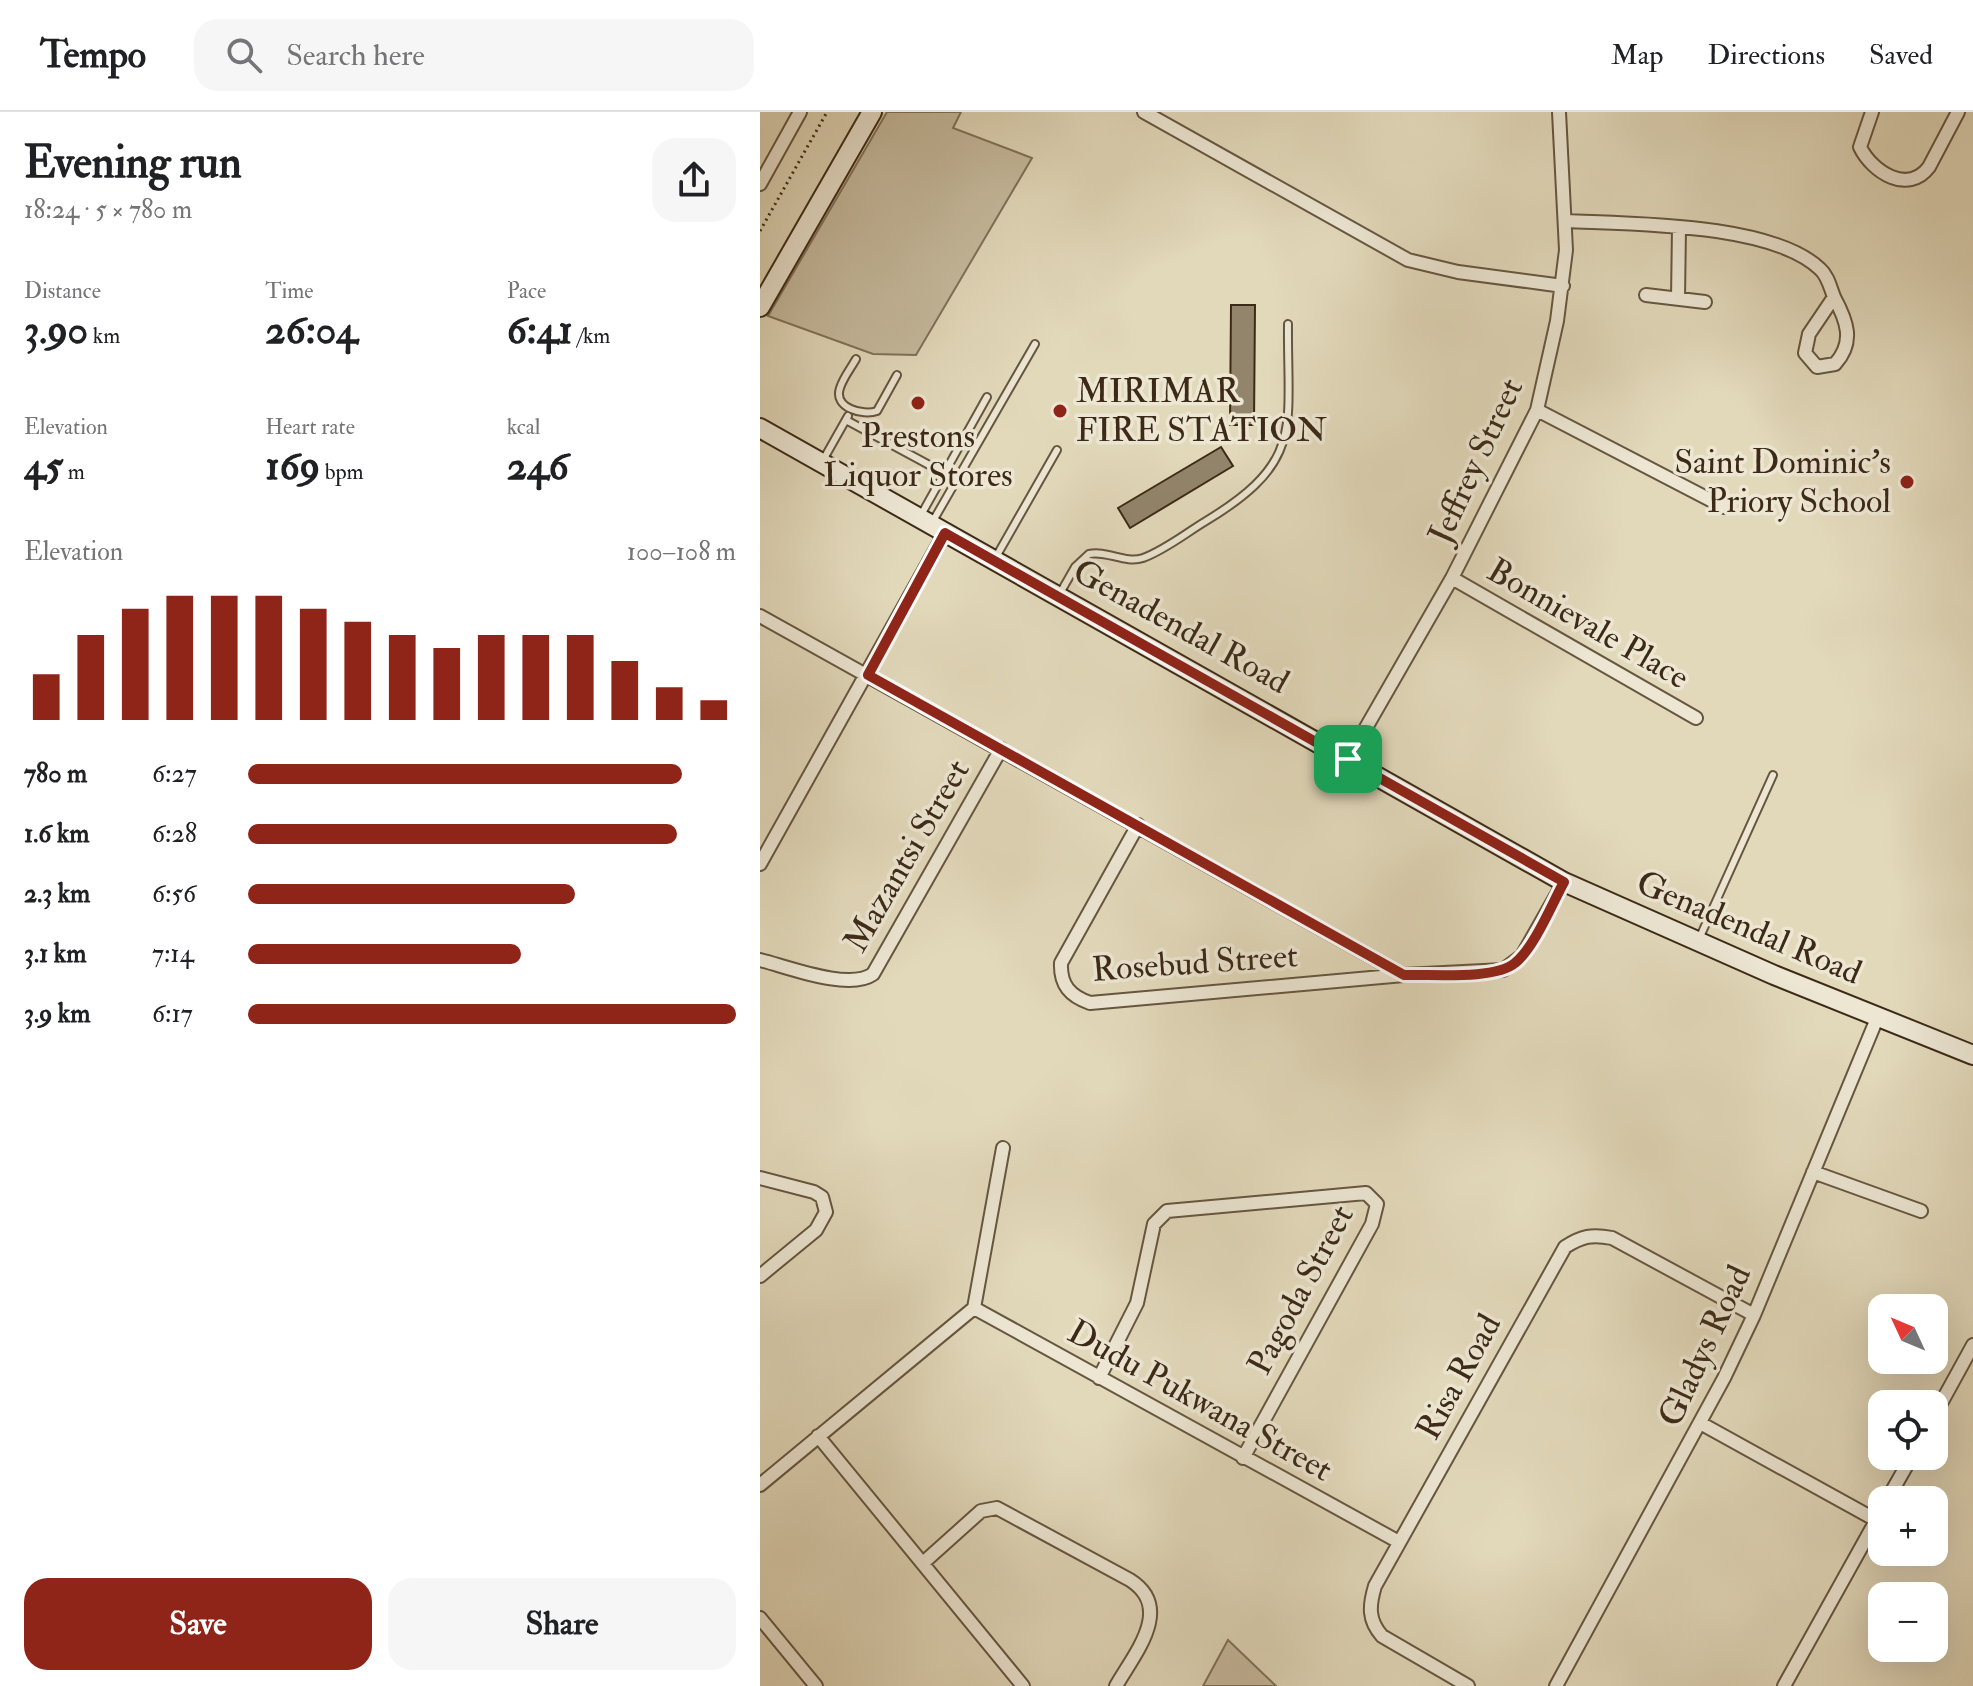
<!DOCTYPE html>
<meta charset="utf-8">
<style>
body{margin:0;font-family:"IM FELL Double Pica",serif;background:#f6f6f6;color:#202124;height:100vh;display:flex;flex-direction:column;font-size:30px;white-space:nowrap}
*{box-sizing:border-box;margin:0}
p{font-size:26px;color:#757577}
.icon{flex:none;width:44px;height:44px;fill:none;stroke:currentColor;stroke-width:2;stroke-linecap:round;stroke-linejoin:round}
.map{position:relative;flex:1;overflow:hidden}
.sheet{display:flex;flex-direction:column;background:#fff;width:760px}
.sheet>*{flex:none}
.needle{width:52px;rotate:314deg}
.tools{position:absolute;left:1108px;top:1182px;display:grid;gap:16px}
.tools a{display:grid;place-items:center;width:80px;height:80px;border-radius:16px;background:#fff;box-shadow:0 8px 32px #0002;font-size:40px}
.pin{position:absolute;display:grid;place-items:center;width:68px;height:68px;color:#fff;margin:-34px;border-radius:16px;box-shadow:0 4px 12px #0006}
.round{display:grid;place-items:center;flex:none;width:84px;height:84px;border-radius:24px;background:#f6f6f6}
.summary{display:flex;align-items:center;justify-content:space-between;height:136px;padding:0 24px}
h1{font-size:44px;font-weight:700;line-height:60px}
.figures{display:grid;grid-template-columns:repeat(3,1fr);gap:12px;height:136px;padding:8px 24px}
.figures div{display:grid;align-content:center}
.figures b{font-size:40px;font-weight:700}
.figures small{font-size:22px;font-weight:400}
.figures p{font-size:22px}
.chart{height:224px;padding:16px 24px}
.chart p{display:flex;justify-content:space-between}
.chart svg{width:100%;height:144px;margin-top:8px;stroke:#8f2418;stroke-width:6}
.primary-button{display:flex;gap:16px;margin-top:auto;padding:16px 24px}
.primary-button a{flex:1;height:92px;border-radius:24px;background:#8f2418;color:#fff;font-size:32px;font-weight:700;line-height:92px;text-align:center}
.primary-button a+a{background:#f6f6f6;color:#202124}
ul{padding:0 24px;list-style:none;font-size:26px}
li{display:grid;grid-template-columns:128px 96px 1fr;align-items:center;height:60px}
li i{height:20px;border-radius:10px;background:#8f2418}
header{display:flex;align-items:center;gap:48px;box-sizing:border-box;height:112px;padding:0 40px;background:#fff;border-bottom:2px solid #e0e0e0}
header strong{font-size:38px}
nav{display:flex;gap:44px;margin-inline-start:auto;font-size:28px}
.search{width:560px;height:72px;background:#f6f6f6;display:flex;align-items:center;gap:20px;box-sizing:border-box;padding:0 28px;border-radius:24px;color:#757577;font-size:30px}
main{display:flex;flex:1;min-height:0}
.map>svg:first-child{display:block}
.park{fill:#c6bb9f;stroke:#81725b;stroke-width:2}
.building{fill:#92856c;stroke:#3c2a17;stroke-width:2}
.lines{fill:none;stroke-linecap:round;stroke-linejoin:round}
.lane-casing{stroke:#665640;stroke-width:10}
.street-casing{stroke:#665640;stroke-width:16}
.secondary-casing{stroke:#3c2a17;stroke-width:22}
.path{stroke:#3c2a17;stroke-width:3;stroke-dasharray:2 4;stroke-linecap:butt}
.lane{stroke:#ece6d3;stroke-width:6}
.street{stroke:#ece6d3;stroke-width:12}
.secondary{stroke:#ece6d3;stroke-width:18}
.route-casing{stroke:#fff;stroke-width:16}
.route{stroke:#8f2418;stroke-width:10}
.poi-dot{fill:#8f2418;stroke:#ece6d3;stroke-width:3}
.labels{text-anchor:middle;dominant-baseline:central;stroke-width:7;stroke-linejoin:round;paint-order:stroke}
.poi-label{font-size:34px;fill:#3c2a17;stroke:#ece6d3;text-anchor:start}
.street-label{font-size:34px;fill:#3c2a17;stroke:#ece6d3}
</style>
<header>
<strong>Tempo</strong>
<div class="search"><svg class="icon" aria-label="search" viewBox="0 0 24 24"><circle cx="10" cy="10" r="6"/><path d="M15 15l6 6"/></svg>Search here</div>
<nav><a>Map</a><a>Directions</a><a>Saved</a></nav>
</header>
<main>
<section class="sheet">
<div class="summary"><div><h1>Evening run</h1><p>18:24 · 5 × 780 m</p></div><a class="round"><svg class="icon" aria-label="share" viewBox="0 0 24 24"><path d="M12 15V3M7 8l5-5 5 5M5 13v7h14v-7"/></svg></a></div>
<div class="figures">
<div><p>Distance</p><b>3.90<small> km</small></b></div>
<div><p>Time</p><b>26:04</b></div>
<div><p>Pace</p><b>6:41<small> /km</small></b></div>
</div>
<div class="figures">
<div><p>Elevation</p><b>45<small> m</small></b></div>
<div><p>Heart rate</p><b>169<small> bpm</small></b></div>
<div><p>kcal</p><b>246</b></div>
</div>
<div class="chart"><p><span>Elevation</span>100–108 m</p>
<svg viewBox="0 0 160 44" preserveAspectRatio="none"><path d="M5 44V30M15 44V18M25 44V10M35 44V6M45 44V6M55 44V6M65 44V10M75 44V14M85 44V18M95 44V22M105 44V18M115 44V18M125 44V18M135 44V26M145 44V34M155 44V38"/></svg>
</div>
<ul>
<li><b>780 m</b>6:27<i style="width:89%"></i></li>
<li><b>1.6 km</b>6:28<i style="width:88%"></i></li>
<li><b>2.3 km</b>6:56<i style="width:67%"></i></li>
<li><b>3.1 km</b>7:14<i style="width:56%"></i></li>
<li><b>3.9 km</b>6:17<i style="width:100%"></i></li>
</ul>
<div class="primary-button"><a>Save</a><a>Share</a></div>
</section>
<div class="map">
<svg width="1213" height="1574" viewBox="0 0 1213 1574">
<rect width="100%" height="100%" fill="#e2d9bb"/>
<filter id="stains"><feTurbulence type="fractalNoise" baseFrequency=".0025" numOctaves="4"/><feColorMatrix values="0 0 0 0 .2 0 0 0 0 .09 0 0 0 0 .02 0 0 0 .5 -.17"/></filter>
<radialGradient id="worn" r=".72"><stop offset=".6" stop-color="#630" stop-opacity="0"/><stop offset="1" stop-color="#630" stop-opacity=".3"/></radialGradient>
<path class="park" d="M127,0h74l-8,16 79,30 -116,197 -43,-1 -105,-38z
M468,1528l48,46h-73z"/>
<path class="building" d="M471,193h24l-1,120h-24z
M461,335l12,19 -103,62 -12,-20z"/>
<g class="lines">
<defs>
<path id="lane" d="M96,247c-5,9 -13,19 -16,29 -7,20 23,28 37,23l20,-36
M86,308l98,53
M62,350l26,-46
M161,403l66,-118
M173,409l102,-177
M236,445l61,-107
M299,483l16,-28 14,-13c18,-4 36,10 54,4 22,-8 43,-25 63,-37 99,-60 81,-93 82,-197
M939,827l74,-164"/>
<path id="street" d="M384,0l264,148 50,12 105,14
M1112,0l-12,35c12,25 48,48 69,20l29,-55
M0,72l40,-72
M807,109c65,3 205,2 253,48 8,7 10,18 14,28
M886,183l59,7
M1074,185c13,24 21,45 1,67l-18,3 -12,-14 4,-19z
M918,187l1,-72
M777,298l187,97
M692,466l244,140
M0,504l644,359
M588,647l104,-181 85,-168 20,-89 9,-71 -7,-138
M378,713l-77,138c-1,22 9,33 29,40l314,-28 99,-5 19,-14 42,-74
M0,752l185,-331
M0,848c28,7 89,31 113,14l128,-225
M1053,1060l108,39
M0,1066l54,14 8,5 4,15 -10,18 -56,46
M214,1196l425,234
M339,1266l38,-75 17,-79 13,-13 199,-18 11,11 -5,20 -129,234
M1174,1304l39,-71
M942,1312l174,96
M58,1324l205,250
M0,1373l214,-177 29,-160
M1127,1388l25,-44
M163,1451l58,-52 16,-3 133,72c44,28 5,73 -14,106
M0,1506l56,68
M708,1574l-86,-50c-14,-16 -13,-30 -7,-50l190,-339c17,-11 27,-13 47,-9l142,77
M796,1574l168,-308 30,-63 124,-299
M1024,1574l98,-176"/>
<path id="secondary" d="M0,195l112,-195
M0,316l804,454 210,93 199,80"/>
</defs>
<use href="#lane" class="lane-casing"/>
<use href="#street" class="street-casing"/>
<use href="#secondary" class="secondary-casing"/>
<path class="path" d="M0,119l67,-119"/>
<use href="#lane" class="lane"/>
<use href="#street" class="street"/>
<use href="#secondary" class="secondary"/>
</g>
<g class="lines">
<defs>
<path id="route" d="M185,421l619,349c-12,22 -30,66 -49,81 -20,17 -83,11 -111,12l-536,-300z"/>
</defs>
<use href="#route" class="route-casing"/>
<use href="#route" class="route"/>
</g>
<g class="poi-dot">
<circle cx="158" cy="291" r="8"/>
<circle cx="300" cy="299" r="8"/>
<circle cx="1147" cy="370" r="8"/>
</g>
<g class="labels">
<g class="poi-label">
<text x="316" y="279">MIRIMAR<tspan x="316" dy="39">FIRE STATION</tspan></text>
<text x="158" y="324" text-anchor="middle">Prestons<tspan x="158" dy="39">Liquor Stores</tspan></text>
<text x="1131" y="350" text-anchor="end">Saint Dominic's<tspan x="1131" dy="39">Priory School</tspan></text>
</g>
<g class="street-label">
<text transform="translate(716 349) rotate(-65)">Jeffrey Street</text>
<text transform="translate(828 512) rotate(30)">Bonnievale Place</text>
<text transform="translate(421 515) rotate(29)">Genadendal Road</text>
<text transform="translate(147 744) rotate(-60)">Mazantsi Street</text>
<text transform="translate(989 816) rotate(23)">Genadendal Road</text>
<text transform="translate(435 851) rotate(-4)">Rosebud Street</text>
<text transform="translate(541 1178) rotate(-62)">Pagoda Street</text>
<text transform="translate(945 1234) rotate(-65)">Gladys Road</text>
<text transform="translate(699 1265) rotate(-61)">Risa Road</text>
<text transform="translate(440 1289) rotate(29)">Dudu Pukwana Street</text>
</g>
</g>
<rect width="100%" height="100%" filter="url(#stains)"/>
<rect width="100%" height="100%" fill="url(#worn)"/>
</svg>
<div class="tools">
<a><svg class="needle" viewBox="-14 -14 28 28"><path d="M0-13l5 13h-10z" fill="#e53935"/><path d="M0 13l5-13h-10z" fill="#757577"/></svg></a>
<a><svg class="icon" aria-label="locate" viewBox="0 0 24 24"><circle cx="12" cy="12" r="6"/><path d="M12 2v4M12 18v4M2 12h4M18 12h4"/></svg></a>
<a>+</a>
<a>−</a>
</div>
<div class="pin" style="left:588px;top:647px;background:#1e9e55"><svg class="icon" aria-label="arrive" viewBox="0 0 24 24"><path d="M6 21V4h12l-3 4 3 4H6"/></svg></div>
</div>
</main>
